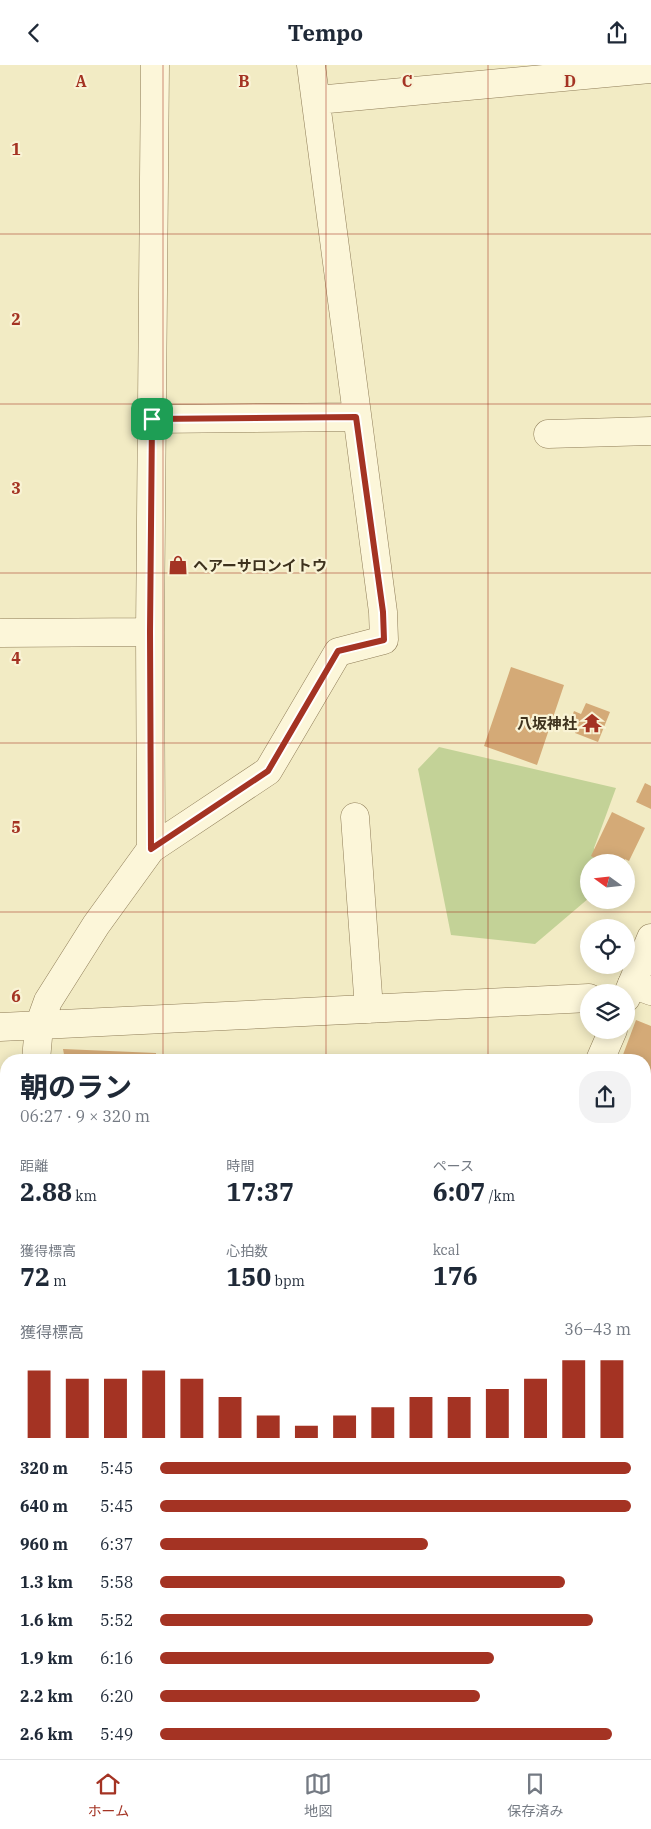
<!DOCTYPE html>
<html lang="ja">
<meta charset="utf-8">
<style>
body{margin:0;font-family:"IBM Plex Serif","Noto Sans JP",serif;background:#f2f2f3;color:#1f2937;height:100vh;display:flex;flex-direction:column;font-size:19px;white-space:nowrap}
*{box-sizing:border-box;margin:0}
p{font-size:16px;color:#747a83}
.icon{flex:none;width:28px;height:28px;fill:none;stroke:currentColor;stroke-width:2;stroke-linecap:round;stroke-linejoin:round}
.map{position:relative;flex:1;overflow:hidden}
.side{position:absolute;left:0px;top:989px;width:651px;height:706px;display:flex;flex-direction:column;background:#fff;border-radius:20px 20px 0 0;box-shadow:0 2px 12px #0003}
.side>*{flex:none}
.needle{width:32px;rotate:285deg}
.tools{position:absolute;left:580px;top:789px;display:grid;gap:10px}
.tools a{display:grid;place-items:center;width:55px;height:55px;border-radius:50%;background:#fff;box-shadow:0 2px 12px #0003;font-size:25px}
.pin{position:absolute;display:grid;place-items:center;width:42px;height:42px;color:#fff;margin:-21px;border-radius:10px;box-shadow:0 2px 8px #0006}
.round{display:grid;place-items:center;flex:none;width:52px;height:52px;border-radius:20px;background:#f2f2f3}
.summary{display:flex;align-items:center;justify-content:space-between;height:85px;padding:0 20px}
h1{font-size:28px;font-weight:700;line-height:38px}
.figures{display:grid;grid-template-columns:repeat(3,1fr);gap:8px;height:85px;padding:5px 20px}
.figures div{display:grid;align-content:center}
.figures b{font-size:25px;font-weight:700}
.figures small{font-size:14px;font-weight:400}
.figures p{font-size:14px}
.chart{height:140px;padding:10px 20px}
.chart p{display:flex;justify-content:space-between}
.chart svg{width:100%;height:90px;margin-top:5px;stroke:#a43323;stroke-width:6}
ul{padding:0 20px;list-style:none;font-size:16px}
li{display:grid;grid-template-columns:80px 60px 1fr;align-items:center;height:38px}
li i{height:12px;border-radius:6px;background:#a43323}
header{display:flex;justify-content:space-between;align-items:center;height:65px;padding:0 20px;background:#fff;font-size:22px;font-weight:700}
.menu{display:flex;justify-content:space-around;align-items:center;height:70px;border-top:1px solid #e0e1e3;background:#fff;font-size:14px;color:#747a83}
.menu a{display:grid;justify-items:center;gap:2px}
.menu .selected{color:#a43323}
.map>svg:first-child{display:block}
.green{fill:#c3d297}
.building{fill:#d4aa77}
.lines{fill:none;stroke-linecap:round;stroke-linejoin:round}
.service-casing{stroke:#8f7d58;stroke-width:16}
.minor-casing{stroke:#8f7d58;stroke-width:29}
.tertiary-casing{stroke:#8f7d58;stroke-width:29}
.service{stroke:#fcf6d9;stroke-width:15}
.minor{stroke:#fcf6d9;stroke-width:28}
.tertiary{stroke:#fcf6d9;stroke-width:28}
.route-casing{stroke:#fff;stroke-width:10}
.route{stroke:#a43323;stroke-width:6}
.grid{fill:none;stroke:#a43323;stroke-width:1;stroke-opacity:0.55}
.labels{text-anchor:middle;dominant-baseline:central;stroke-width:4.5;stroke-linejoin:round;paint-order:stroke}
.poi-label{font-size:15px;font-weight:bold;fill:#3e321e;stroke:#f9f3d5;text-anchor:start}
.grid-label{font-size:16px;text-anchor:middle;font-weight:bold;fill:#a43323;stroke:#f9f3d5;stroke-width:4.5;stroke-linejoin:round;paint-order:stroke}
</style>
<header><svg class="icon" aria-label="back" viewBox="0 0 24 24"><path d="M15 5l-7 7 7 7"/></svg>Tempo<svg class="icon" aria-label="share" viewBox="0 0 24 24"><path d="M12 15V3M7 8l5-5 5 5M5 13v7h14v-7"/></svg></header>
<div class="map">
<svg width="651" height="1694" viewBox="0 0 651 1694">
<rect width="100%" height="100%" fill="#f2ebc4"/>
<path class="green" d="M439,682l177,41 -22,60 4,14 -9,1v35l-54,46 -84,-9 -33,-166z
M0,1477l6,4v208h51l-3,5h-54z"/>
<path class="building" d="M511,602l53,18 -27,80 -53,-19z
M586,638l24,9 -12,30 -23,-9 3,-8 -8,-3 4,-11 7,3z
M645,718l6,3v23l-15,-7z
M612,747l33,16 -16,33 -4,-2 -1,4h-20l-13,-7z
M636,955l15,6v55l-6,-2v-19h-24z
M63,984l93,4v7h-91z
M645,1038l4,2 -4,10z
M645,1488l6,5v84l-6,9z
M69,1689h32l6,5h-42z"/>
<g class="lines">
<defs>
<path id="service" d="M0,1256l6,-8
M0,1374l6,4
M0,1464l6,4"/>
<path id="minor" d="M317,35l334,-31
M152,354l204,-2
M548,369l103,-3
M0,568l150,-1
M355,752l14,192
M151,784l-1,-217 5,-567
M632,919l19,-46
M0,962l589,-29
M36,995l3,-34 9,-25 48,-76 55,-76 117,-78 70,-119 46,-12 -1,-28 -72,-547
M645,1623l6,1"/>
<path id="tertiary" d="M626,933l6,-14 19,7
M600,995l13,-30
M240,1694l3,-5"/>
</defs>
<use href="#service" class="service-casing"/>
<use href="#minor" class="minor-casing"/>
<use href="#tertiary" class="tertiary-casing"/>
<use href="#service" class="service"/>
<use href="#minor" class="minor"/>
<use href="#tertiary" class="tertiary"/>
</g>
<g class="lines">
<defs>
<path id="route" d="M356,352l27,195 1,28 -46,11 -70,120 -117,78 -1,-217 2,-213z"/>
</defs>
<use href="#route" class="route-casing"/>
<use href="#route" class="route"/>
</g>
<path class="grid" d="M163,0v995M326,0v995M488,0v995M0,169h651M0,339h651M0,508h651M0,678h651M0,847h651M0,1016h6M645,1016h6M0,1186h6M645,1186h6M0,1355h6M645,1355h6M0,1525h6M645,1525h6M163,1689v5M326,1689v5M488,1689v5"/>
<defs>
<symbol id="shop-bare" viewBox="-9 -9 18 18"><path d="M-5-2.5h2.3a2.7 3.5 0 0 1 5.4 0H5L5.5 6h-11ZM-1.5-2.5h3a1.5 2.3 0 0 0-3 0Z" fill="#a43323" stroke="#f9f3d5" stroke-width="2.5" paint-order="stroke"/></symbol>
<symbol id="temple-bare" viewBox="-9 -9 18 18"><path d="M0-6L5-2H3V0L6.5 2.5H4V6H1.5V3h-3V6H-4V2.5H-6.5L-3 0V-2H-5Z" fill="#a43323" stroke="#f9f3d5" stroke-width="2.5" paint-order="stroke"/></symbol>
</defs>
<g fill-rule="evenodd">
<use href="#shop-bare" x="164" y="486" width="28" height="28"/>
<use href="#temple-bare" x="578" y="644" width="28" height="28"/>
</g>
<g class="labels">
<g class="poi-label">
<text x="193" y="500">ヘアーサロンイトウ</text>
<text x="577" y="658" text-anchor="end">八坂神社</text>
</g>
</g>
<g class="grid-label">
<text x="81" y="22">A</text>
<text x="244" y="22">B</text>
<text x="407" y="22">C</text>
<text x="570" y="22">D</text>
<text x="16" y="90">1</text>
<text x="16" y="260">2</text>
<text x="16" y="429">3</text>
<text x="16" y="599">4</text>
<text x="16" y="768">5</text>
<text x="16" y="937">6</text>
</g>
</svg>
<div class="tools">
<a><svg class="needle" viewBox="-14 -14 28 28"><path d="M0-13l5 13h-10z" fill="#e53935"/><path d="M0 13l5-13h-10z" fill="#747a83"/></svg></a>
<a><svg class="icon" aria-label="locate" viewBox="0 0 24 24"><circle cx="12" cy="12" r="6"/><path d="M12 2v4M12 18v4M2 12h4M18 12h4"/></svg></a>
<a><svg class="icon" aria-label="layers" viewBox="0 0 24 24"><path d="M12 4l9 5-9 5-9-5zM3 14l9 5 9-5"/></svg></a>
</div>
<div class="pin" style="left:152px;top:354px;background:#1e9e55"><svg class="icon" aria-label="arrive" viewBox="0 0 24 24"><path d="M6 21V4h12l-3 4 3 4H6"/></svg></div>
<section class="side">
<div class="summary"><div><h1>朝のラン</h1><p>06:27 · 9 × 320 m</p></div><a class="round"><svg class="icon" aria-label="share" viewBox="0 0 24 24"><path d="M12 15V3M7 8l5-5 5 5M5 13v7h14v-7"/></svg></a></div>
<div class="figures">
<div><p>距離</p><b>2.88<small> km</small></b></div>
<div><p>時間</p><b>17:37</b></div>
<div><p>ペース</p><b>6:07<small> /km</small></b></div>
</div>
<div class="figures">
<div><p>獲得標高</p><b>72<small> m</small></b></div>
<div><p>心拍数</p><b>150<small> bpm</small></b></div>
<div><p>kcal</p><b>176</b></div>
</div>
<div class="chart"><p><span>獲得標高</span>36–43 m</p>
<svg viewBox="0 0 160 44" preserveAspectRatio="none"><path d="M5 44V11M15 44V15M25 44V15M35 44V11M45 44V15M55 44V24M65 44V33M75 44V38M85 44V33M95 44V29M105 44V24M115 44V24M125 44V20M135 44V15M145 44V6M155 44V6"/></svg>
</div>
<ul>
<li><b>320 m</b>5:45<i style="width:100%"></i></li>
<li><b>640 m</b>5:45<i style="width:100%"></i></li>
<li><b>960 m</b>6:37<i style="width:57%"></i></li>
<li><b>1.3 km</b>5:58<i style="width:86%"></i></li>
<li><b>1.6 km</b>5:52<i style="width:92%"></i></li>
<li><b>1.9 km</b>6:16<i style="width:71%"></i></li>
<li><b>2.2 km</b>6:20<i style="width:68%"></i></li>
<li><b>2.6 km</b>5:49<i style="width:96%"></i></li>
</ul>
</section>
</div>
<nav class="menu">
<a class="selected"><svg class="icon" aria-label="home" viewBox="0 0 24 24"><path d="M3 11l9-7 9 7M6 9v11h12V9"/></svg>ホーム</a>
<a><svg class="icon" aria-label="map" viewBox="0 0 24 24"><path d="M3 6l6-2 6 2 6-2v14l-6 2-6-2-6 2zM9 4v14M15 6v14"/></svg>地図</a>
<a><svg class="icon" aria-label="saved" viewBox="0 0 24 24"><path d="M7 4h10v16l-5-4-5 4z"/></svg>保存済み</a>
</nav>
